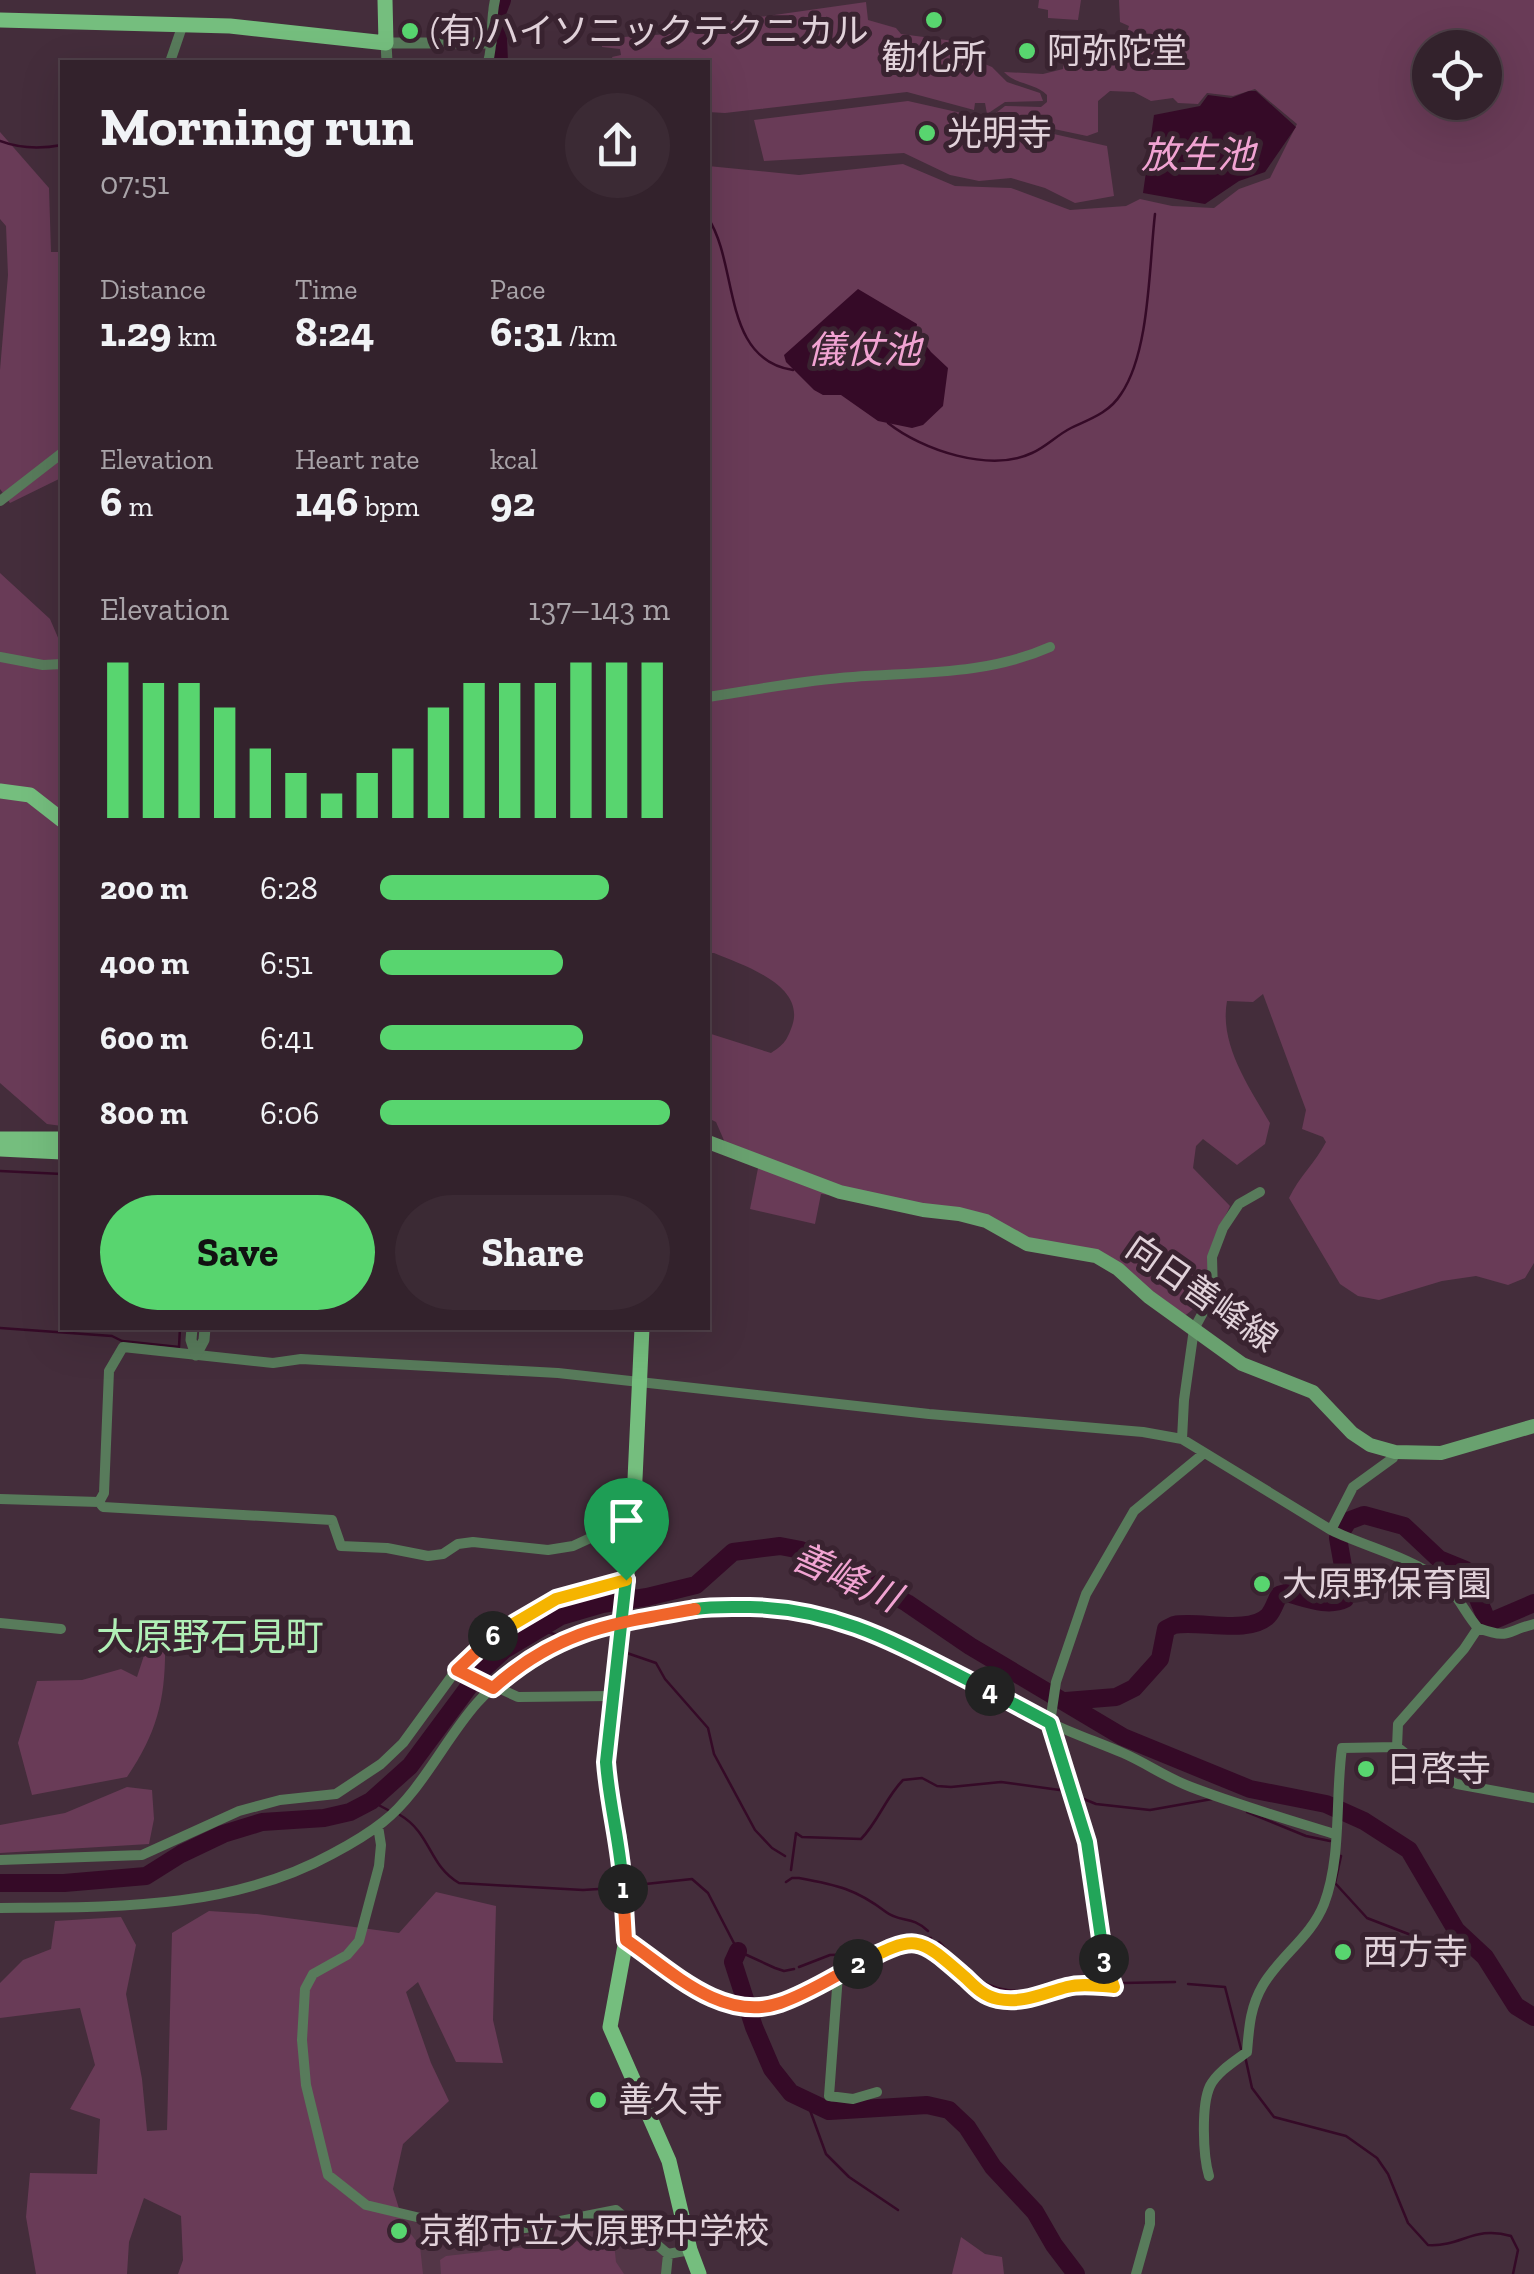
<!DOCTYPE html>
<meta charset="utf-8">
<style>
body{margin:0;font-family:"Zilla Slab","Noto Sans JP",serif;background:#3b2a34;color:#f1f3f6;height:100vh;display:flex;flex-direction:column;font-size:38px;white-space:nowrap}
*{box-sizing:border-box;margin:0}
p{font-size:32px;color:#a9a4a9}
.icon{flex:none;width:55px;height:55px;fill:none;stroke:currentColor;stroke-width:2;stroke-linecap:round;stroke-linejoin:round}
.map{position:relative;flex:1;overflow:hidden}
.details{position:absolute;left:60px;top:60px;width:650px;height:1270px;display:flex;flex-direction:column;background:#33222c;border-radius:0px;box-shadow:0 10px 40px #0002,0 0 0 2px #4e3f48}
.details>*{flex:none}
.buttons{position:absolute;left:1412px;top:30px;display:grid;gap:20px}
.buttons a{display:grid;place-items:center;width:90px;height:90px;border-radius:50%;background:#33222c;box-shadow:0 10px 40px #0002,0 0 0 2px #4e3f48;font-size:50px}
.pin{position:absolute;display:grid;place-items:center;width:85px;height:85px;color:#fff;margin:-102px -42px;border-radius:50% 50% 50% 0;rotate:-45deg;box-shadow:0 0 10px #0007}
.pin .icon{rotate:45deg}
.km{position:absolute;width:50px;height:50px;margin:-25px;border-radius:50%;background:#222;color:#fff;font-size:28px;line-height:50px;text-align:center}
.round{display:grid;place-items:center;flex:none;width:105px;height:105px;border-radius:52px;background:#3b2a34}
.headline{display:flex;align-items:center;justify-content:space-between;height:170px;padding:0 40px}
h1{font-size:55px;font-weight:800;line-height:75px}
.figures{display:grid;grid-template-columns:repeat(3,1fr);gap:15px;height:170px;padding:10px 40px}
.figures div{display:grid;align-content:center}
.figures b{font-size:42px;font-weight:800}
.figures small{font-size:28px;font-weight:400}
.figures p{font-size:28px}
.chart{height:280px;padding:20px 40px}
.chart p{display:flex;justify-content:space-between}
.chart svg{width:100%;height:180px;margin-top:10px;stroke:#58d56f;stroke-width:6}
.cta{display:flex;gap:20px;margin-top:auto;padding:20px 40px}
.cta a{flex:1;height:115px;border-radius:60px;background:#58d56f;color:#111;font-size:40px;font-weight:800;line-height:115px;text-align:center}
.cta a+a{background:#3b2a34;color:#f1f3f6}
ul{padding:0 40px;list-style:none;font-size:32px}
li{display:grid;grid-template-columns:160px 120px 1fr;align-items:center;height:75px}
li i{height:25px;border-radius:12px;background:#58d56f}
.map>svg:first-child{display:block}
.built{fill:#533647}
.green{fill:#693b57;fill-rule:evenodd}
.water{fill:#350a27}
.lines{fill:none;stroke-linecap:round;stroke-linejoin:round}
.stream{stroke:#350a27;stroke-width:2.5}
.river{stroke:#350a27;stroke-width:18}
.minor{stroke:#587b5b;stroke-width:10}
.tertiary{stroke:#587b5b;stroke-width:11}
.secondary{stroke:#69a16f;stroke-width:14}
.primary{stroke:#75be7e;stroke-width:15}
.split-1-casing{stroke:#fff;stroke-width:20}
.split-2-casing{stroke:#fff;stroke-width:20}
.split-3-casing{stroke:#fff;stroke-width:20}
.split-4-casing{stroke:#fff;stroke-width:20}
.split-5-casing{stroke:#fff;stroke-width:20}
.split-6-casing{stroke:#fff;stroke-width:20}
.split-7-casing{stroke:#fff;stroke-width:20}
.split-1{stroke:#22a559;stroke-width:12}
.split-2{stroke:#f0652b;stroke-width:12}
.split-3{stroke:#f5b400;stroke-width:12}
.split-4{stroke:#22a559;stroke-width:12}
.split-5{stroke:#22a559;stroke-width:12}
.split-6{stroke:#f0652b;stroke-width:12}
.split-7{stroke:#f5b400;stroke-width:12}
.poi-dot{fill:#58d56f;stroke:#392330;stroke-width:4}
.labels{text-anchor:middle;dominant-baseline:central;stroke-width:10;stroke-linejoin:round;paint-order:stroke}
.poi-label{font-size:35px;fill:#e1d2da;stroke:#392330;text-anchor:start}
.street-label{font-size:35px;fill:#e1d2da;stroke:#392330}
.water-label{font-size:38px;font-style:italic;fill:#f1a3d2;stroke:#392330}
.neighbourhood-label{font-size:38px;fill:#b0efb6;stroke:#392330}
</style>
<div class="map">
<svg width="1534" height="2274" viewBox="0 0 1534 2274">
<rect width="100%" height="100%" fill="#442d3b"/>
<path class="built" d="M399,2216l27,10 59,12 40,-3 92,-17 46,37 -1,19h-317z"/>
<path class="green" d="M1039,0h42l-3,20 -30,-2v-8l-10,-2z
M1119,0h415v1263l-9,15 -17,7 -32,-9 -34,5 -63,19 -21,-4 -18,-12 -51,-86c10,-21 26,-35 37,-56l-3,-5 -21,-8 4,-19 -43,-116 -10,8 -26,-1c-8,43 22,86 43,122l-5,21 -28,21 -34,-26 -7,7 -3,22 37,38c-7,15 -15,30 -19,45 -6,25 -3,51 -27,65l-82,-62 -71,-14 -19,-12 -57,-20 -134,-14 -6,30 -65,-15 10,-51 -34,-13 -10,-23 -8,-4v-85l63,20c12,-8 15,-11 20,-24 18,-43 -46,-63 -77,-76h-6v-787l91,9 104,-11 52,22 56,2 59,22 56,-4 14,-7 32,7 42,2 25,-19 31,-11 27,-54 -42,-35 -22,7 -26,-3 -9,11 -20,-1 -5,-5 -22,3 -17,-9 -24,-1 -12,10v31l-11,4 -95,-20 13,-10 36,1 6,-5v-7c-12,-12 -31,-10 -43,-23l39,2 20,-5 2,-25 21,-3 24,2 1,8h10l8,-25 -9,-4zM1430,48h55v54h-55z
M866,2l2,18 28,8 5,6 68,9 11,19 12,5 15,15 33,11 3,8 -38,1 -18,12 -2,-11h-10l-1,7 -67,-18 -182,21 -17,-1v-50h-94l-2,-5 9,-2 -1,-6 -18,-2v-8l6,-1 122,-8 1,-9z
M908,101l199,45 7,50 -39,7 -30,-15 -34,-10 -32,3 -29,-6 -46,-22 -140,8 -10,-41z
M0,132l49,56 2,64h11v230l-3,-3 -49,24 -10,-14v-119l8,-95 -2,-49 -6,-7z
M0,573l50,46 12,28v479l-15,-2 -47,-41z
M152,1631l13,11c1,55 -7,89 -38,135l-95,18 -14,-52 19,-62 45,-1 39,-11 16,8z
M127,1787l25,3 2,29 -5,25 -149,9v-28l65,-12z
M436,1892l60,14 -3,114 10,43 -47,-1 -38,-80 -12,10 25,71 18,38 -46,43 -10,45 11,36 16,21 3,28h-245l5,-14 -2,-44 -37,-18 -15,44 -2,32h-91l-10,-57 4,-44 67,1 3,-55 -30,-10 25,-44 -15,-57 -80,10v-35l23,-23 28,-11 4,-28 66,-4 15,28 -10,49 16,85 5,52 20,-1 5,-197 37,-22 48,3 142,19z
M961,2237l24,17 17,3 2,17h-52z
M606,2238l8,5 2,19 8,12h-183l-1,-14 6,-4z"/>
<path class="water" d="M1249,91h7l40,36 -31,45 -26,9 -34,23 -62,-11 11,-78 46,-9 8,-11 23,3z
M858,289l59,35 -1,8 15,20 17,16 -5,38 -20,19 -11,3 -34,-7 -37,-26h-18l-9,-5 -28,-28 -2,-7z"/>
<g class="lines">
<path class="stream" d="M0,141c21,8 41,8 62,4
M708,218c31,47 13,141 85,152
M888,423c34,27 102,50 144,30 14,-6 25,-18 39,-25 19,-9 38,-15 50,-34 29,-42 28,-129 34,-180
M0,1171l62,3
M0,1328l112,8 10,5 57,6 1,-19
M539,1629l18,6
M624,1652l32,11 9,16 43,49 6,26 41,76 17,18 13,8
M1079,1797l17,7 54,6 62,-11
M371,1801l17,9
M1247,1812l59,24 24,5
M400,1815c31,18 29,51 59,68l124,7 31,-2
M1341,1856l-6,27 32,35 57,22 29,19
M791,1870l5,-37 6,4 59,2c17,-17 25,-42 42,-59l19,-2 15,8 14,1 50,-5 66,9
M786,1882l6,-4h7c38,7 57,11 87,34 14,11 26,3 42,19
M627,1886l65,-7 16,14 30,58 37,17 9,3 10,-2
M939,1942c12,12 25,30 40,38 27,16 64,14 90,-3l37,4
M799,1967l31,-12 31,-1 35,-17 35,1
M1122,1983l53,-1
M1188,1984l37,3 16,62
M1245,2056l7,32 22,29 72,19 31,22 11,16 20,49 20,22c34,2 46,-20 83,-9l7,14 -5,24
M807,2102l19,52 23,23 49,33"/>
<path class="river" d="M499,62l-2,-49 5,-13
M1066,1701l50,-4 18,-9 26,-29 6,-30 8,-4c25,-5 75,10 94,-9 5,-5 8,-15 11,-21l7,-2c18,4 41,15 59,6l2,-10 -9,-51 10,-17 16,-6 40,11 35,33 27,11 20,48 6,3 42,-18
M0,1883h64l82,-7 35,-22 42,-20 39,-12 62,-4 26,-6 21,-11 39,-35 69,-93 25,-23 57,-34 41,-12 45,-7 49,-12 37,-33 47,-6 21,4 41,17 65,36 63,43 153,91 127,52 76,15 38,17 45,29 47,80 29,27 31,49 18,11
M738,1951l-5,11 21,65 18,42 19,24 38,18 98,-6 22,5 18,17 26,40 42,45 19,33 22,29"/>
<path class="minor" d="M170,62l13,-38
M488,62c6,-20 2,-41 7,-62
M0,501l62,-48
M0,657l43,8 19,-1
M708,697c48,-7 96,-17 145,-20 67,-5 134,-2 197,-30
M1182,1439l2,-39 10,-71 19,-35 -1,-37 11,-29 16,-24 21,-12
M0,1499l99,3 5,-9 5,-122 14,-24 150,16 28,-4 257,14 371,41 214,18 39,7 149,91 22,-43 40,-29 2,-6
M99,1502l4,5 229,13 9,26 46,2 41,8 15,-2 15,-10 15,-2 75,8 25,-4 52,-24h8
M1331,1530c35,17 76,26 108,49 18,13 25,33 39,49l-14,21 -66,75 -1,23
M0,1623l61,6
M1478,1628c33,12 27,3 56,-4
M612,1696l-94,1 -61,-28c47,-47 103,-77 169,-89
M378,1826l3,19 -2,21 -20,75 -12,14 -34,19 -8,15 -3,51 4,45 22,90 38,30 109,26 50,-3 91,-18 52,44 22,-4
M0,1860l142,-5 97,-44 41,-11 56,-6 45,-30 22,-21 54,-74
M0,1908c113,-1 230,2 332,-54 17,-9 36,-20 51,-32 38,-30 62,-83 94,-119 22,-25 53,-50 84,-63 64,-27 154,-38 223,-32 94,8 185,78 269,116 23,11 47,19 70,29 23,10 44,25 68,34 47,18 95,32 143,47
M626,1940l86,60 30,6 38,-2 124,-62 27,5 52,47 17,5 36,-2 46,-13 37,3
M838,1975l-9,121 24,3 24,-7
M1113,1987l-9,-28 -17,-117 -37,-119 6,-41 30,-88 48,-83 69,-57
M1209,2176c-6,-20 -8,-71 1,-90 7,-14 25,-25 37,-34 2,-24 3,-45 16,-67 18,-30 48,-48 61,-81 18,-47 11,-106 18,-156l55,-1 31,24 29,13 77,14
M666,2274l2,-20
M1136,2274l14,-50v-11"/>
<path class="tertiary" d="M387,62l-1,-19h105
M192,1328l-1,12 5,15
M196,1355l8,-15 1,-12"/>
<path class="secondary" d="M708,1142l132,50 83,18 36,4 27,7 41,23 69,12 22,13 31,28 93,67 71,28 39,41 18,12 25,7 46,1 93,-27"/>
<path class="primary" d="M0,20l230,6 156,17 -1,-43
M0,791l30,4 32,25
M0,1139h62
M0,1149l62,3
M642,1328l-9,194 -27,240 2,30 11,44 7,104 -16,87 59,134 21,89 9,24"/>
</g>
<g class="lines">
<defs>
<path id="split-1" d="M623,1889c-2,-43 -14,-84 -17,-127l20,-182"/>
<path id="split-2" d="M623,1889l3,51c44,30 96,83 154,63 27,-9 53,-26 78,-39"/>
<path id="split-3" d="M858,1964c59,-30 59,-29 108,14 10,10 18,18 32,21 25,5 46,-6 69,-12 15,-4 31,-1 47,0l-10,-28"/>
<path id="split-4" d="M990,1691l60,32 37,119 17,117"/>
<path id="split-5" d="M695,1609c18,-3 37,-2 55,-2 95,2 157,43 240,84"/>
<path id="split-6" d="M493,1636l-36,34 36,18c66,-59 119,-64 202,-79"/>
<path id="split-7" d="M493,1636l63,-37 70,-19"/>
</defs>
<use href="#split-1" class="split-1-casing"/>
<use href="#split-2" class="split-2-casing"/>
<use href="#split-3" class="split-3-casing"/>
<use href="#split-4" class="split-4-casing"/>
<use href="#split-5" class="split-5-casing"/>
<use href="#split-6" class="split-6-casing"/>
<use href="#split-7" class="split-7-casing"/>
<use href="#split-1" class="split-1"/>
<use href="#split-2" class="split-2"/>
<use href="#split-3" class="split-3"/>
<use href="#split-4" class="split-4"/>
<use href="#split-5" class="split-5"/>
<use href="#split-6" class="split-6"/>
<use href="#split-7" class="split-7"/>
</g>
<g class="poi-dot">
<circle cx="934" cy="20" r="10"/>
<circle cx="410" cy="31" r="10"/>
<circle cx="1027" cy="51" r="10"/>
<circle cx="927" cy="133" r="10"/>
<circle cx="1262" cy="1584" r="10"/>
<circle cx="1366" cy="1769" r="10"/>
<circle cx="1343" cy="1952" r="10"/>
<circle cx="598" cy="2100" r="10"/>
<circle cx="399" cy="2231" r="10"/>
</g>
<g class="labels">
<g class="poi-label">
<text x="430" y="31">(有)ハイソニックテクニカル</text>
<text x="1047" y="51">阿弥陀堂</text>
<text x="934" y="57" text-anchor="middle">勧化所</text>
<text x="947" y="133">光明寺</text>
<text x="1282" y="1584">大原野保育園</text>
<text x="1386" y="1769">日啓寺</text>
<text x="1363" y="1952">西方寺</text>
<text x="618" y="2100">善久寺</text>
<text x="419" y="2231">京都市立大原野中学校</text>
</g>
<g class="street-label">
<text transform="translate(1202 1293) rotate(35)">向日善峰線</text>
</g>
<g class="water-label">
<text x="1198" y="155">放生池</text>
<text x="864" y="350">儀仗池</text>
<text transform="translate(846 1577) rotate(24)">善峰川</text>
</g>
<g class="neighbourhood-label">
<text x="210" y="1637">大原野石見町</text>
</g>
</g>
</svg>
<div class="buttons">
<a><svg class="icon" aria-label="locate" viewBox="0 0 24 24"><circle cx="12" cy="12" r="6"/><path d="M12 2v4M12 18v4M2 12h4M18 12h4"/></svg></a>
</div>
<div class="pin" style="left:626px;top:1580px;background:#1e9e55"><svg class="icon" aria-label="arrive" viewBox="0 0 24 24"><path d="M6 21V4h12l-3 4 3 4H6"/></svg></div>
<b class="km" style="left:623px;top:1889px">1</b>
<b class="km" style="left:858px;top:1964px">2</b>
<b class="km" style="left:1104px;top:1959px">3</b>
<b class="km" style="left:990px;top:1691px">4</b>
<b class="km" style="left:493px;top:1636px">6</b>
<section class="details">
<div class="headline"><div><h1>Morning run</h1><p>07:51</p></div><a class="round"><svg class="icon" aria-label="share" viewBox="0 0 24 24"><path d="M12 15V3M7 8l5-5 5 5M5 13v7h14v-7"/></svg></a></div>
<div class="figures">
<div><p>Distance</p><b>1.29<small> km</small></b></div>
<div><p>Time</p><b>8:24</b></div>
<div><p>Pace</p><b>6:31<small> /km</small></b></div>
</div>
<div class="figures">
<div><p>Elevation</p><b>6<small> m</small></b></div>
<div><p>Heart rate</p><b>146<small> bpm</small></b></div>
<div><p>kcal</p><b>92</b></div>
</div>
<div class="chart"><p><span>Elevation</span>137–143 m</p>
<svg viewBox="0 0 160 44" preserveAspectRatio="none"><path d="M5 44V6M15 44V11M25 44V11M35 44V17M45 44V27M55 44V33M65 44V38M75 44V33M85 44V27M95 44V17M105 44V11M115 44V11M125 44V11M135 44V6M145 44V6M155 44V6"/></svg>
</div>
<ul>
<li><b>200 m</b>6:28<i style="width:79%"></i></li>
<li><b>400 m</b>6:51<i style="width:63%"></i></li>
<li><b>600 m</b>6:41<i style="width:70%"></i></li>
<li><b>800 m</b>6:06<i style="width:100%"></i></li>
</ul>
<div class="cta"><a>Save</a><a>Share</a></div>
</section>
</div>
